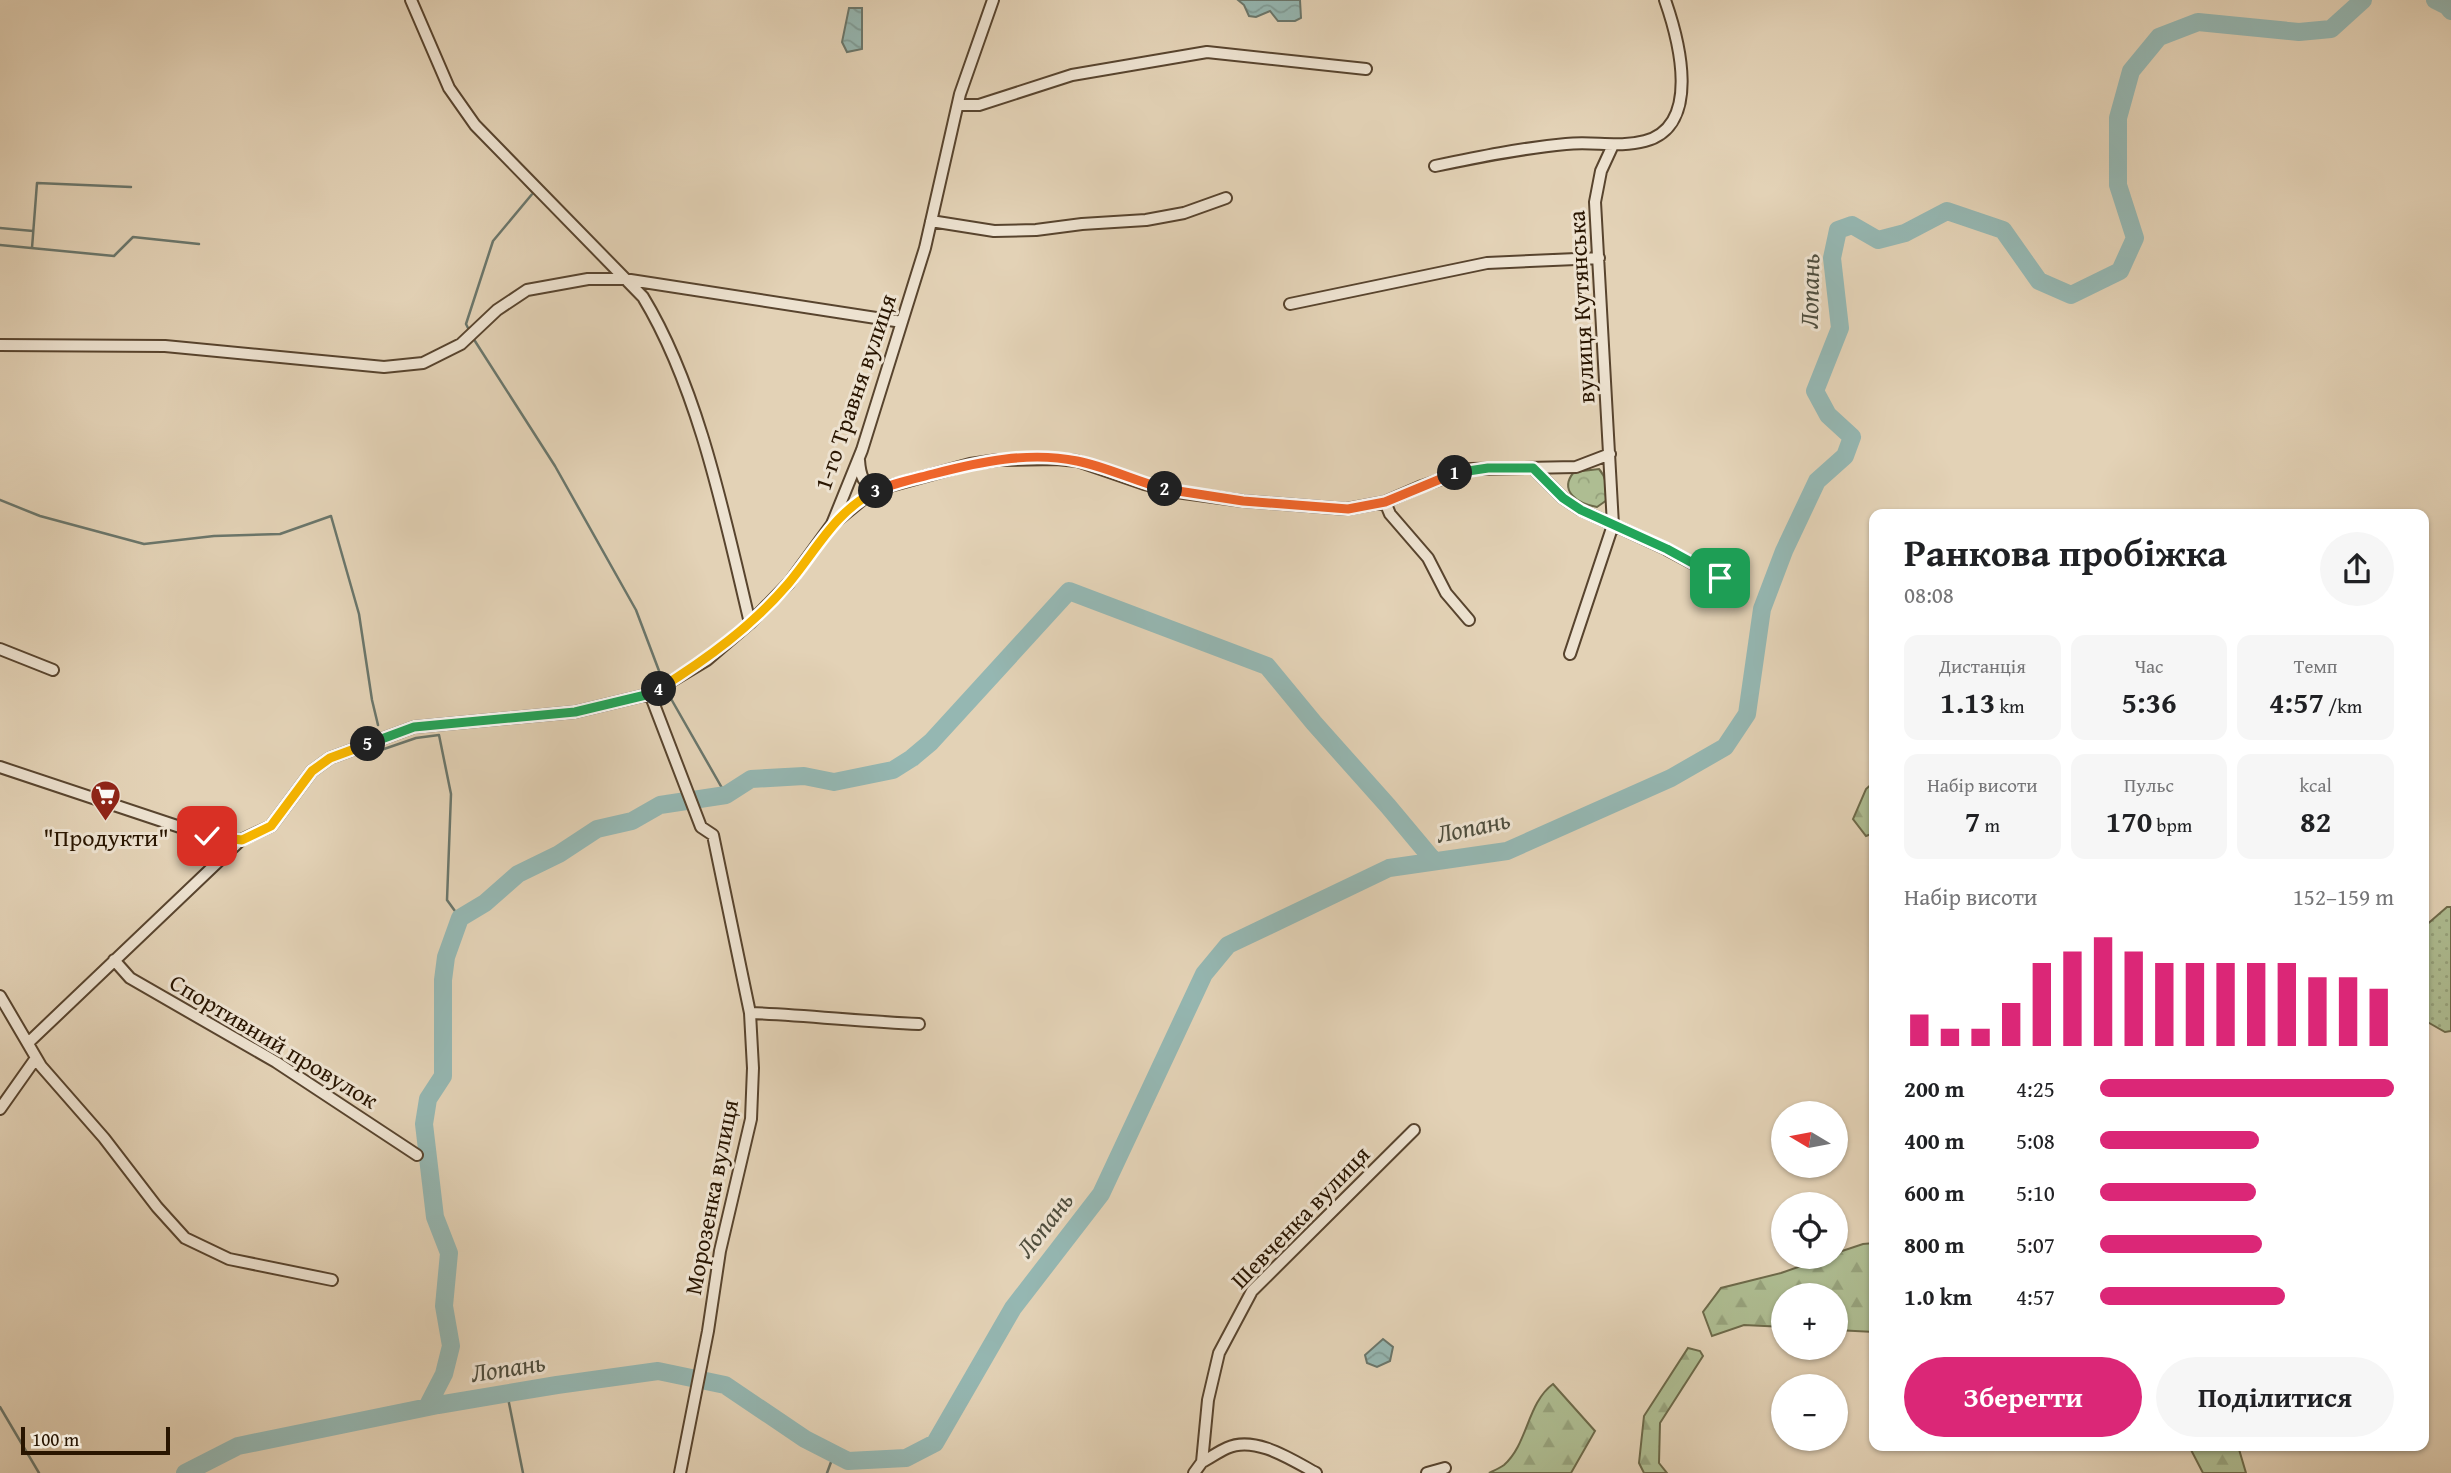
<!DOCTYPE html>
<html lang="uk">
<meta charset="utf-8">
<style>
body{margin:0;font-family:"Gentium Book Plus",serif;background:#f6f6f6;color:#202124;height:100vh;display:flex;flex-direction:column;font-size:26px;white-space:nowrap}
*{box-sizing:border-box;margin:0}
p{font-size:23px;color:#757577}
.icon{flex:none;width:38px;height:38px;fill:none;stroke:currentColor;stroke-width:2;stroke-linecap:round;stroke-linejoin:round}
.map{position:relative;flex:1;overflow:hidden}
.panel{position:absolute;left:1869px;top:509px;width:560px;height:942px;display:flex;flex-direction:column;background:#fff;border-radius:14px;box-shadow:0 2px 5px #0004}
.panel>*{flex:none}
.needle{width:46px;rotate:280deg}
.tools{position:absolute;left:1771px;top:1101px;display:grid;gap:14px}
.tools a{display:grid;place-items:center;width:77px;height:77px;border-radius:50%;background:#fff;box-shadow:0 2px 5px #0004;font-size:35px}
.scale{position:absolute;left:21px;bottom:18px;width:149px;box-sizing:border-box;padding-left:7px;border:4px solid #291500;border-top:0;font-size:19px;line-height:24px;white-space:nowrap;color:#291500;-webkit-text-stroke:5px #ede2d0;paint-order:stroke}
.pin{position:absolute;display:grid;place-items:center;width:60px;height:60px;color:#fff;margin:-30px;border-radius:14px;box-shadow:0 4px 10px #0006}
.km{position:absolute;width:35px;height:35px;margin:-18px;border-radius:50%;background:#222;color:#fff;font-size:19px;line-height:35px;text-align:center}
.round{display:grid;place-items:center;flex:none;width:74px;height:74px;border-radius:37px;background:#f6f6f6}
.summary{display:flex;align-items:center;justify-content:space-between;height:119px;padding:0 35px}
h1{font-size:38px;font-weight:700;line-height:52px}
.figures{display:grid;grid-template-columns:repeat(3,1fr);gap:10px;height:119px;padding:7px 35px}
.figures div{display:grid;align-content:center;border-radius:14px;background:#f6f6f6;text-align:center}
.figures b{font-size:30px;font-weight:700}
.figures small{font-size:19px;font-weight:400}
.figures p{font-size:19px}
.chart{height:196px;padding:14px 35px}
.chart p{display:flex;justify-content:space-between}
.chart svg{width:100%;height:126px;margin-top:7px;stroke:#db2777;stroke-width:6}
.action{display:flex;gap:14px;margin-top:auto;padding:14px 35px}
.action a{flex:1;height:80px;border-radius:42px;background:#db2777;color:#fff;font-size:28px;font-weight:700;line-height:80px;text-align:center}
.action a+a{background:#f6f6f6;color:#202124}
ul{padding:0 35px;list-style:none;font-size:23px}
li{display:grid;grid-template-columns:112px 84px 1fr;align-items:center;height:52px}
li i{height:18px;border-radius:9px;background:#db2777}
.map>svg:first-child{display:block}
.grass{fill:url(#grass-dots);stroke:#6c6949;stroke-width:2}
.forest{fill:url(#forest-firs);stroke:#6c6949;stroke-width:2}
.park{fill:url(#park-crowns);stroke:#6c6949;stroke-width:2}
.water{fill:url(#water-waves);stroke:#6a766b;stroke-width:2}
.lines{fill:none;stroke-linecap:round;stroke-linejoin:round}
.stream{stroke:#6a766b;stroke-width:2.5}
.river{stroke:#95b7b2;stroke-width:18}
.minor-casing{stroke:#58442e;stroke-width:14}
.minor{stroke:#ede2d0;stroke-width:10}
.split-1-casing{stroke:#fff;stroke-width:14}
.split-2-casing{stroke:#fff;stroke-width:14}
.split-3-casing{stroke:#fff;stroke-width:14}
.split-4-casing{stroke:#fff;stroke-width:14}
.split-5-casing{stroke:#fff;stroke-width:14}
.split-6-casing{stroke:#fff;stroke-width:14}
.split-1{stroke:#22a559;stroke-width:9}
.split-2{stroke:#f0652b;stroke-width:9}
.split-3{stroke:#f0652b;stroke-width:9}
.split-4{stroke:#f5b400;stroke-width:9}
.split-5{stroke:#22a559;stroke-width:9}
.split-6{stroke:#f5b400;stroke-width:9}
.labels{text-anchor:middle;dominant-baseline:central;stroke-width:6;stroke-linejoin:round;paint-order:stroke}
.street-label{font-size:24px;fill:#291500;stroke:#ede2d0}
.poi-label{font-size:24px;fill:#291500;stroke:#ede2d0}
.water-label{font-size:26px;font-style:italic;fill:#4f4e3e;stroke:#ede2d0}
</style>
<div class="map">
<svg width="2451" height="1473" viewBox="0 0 2451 1473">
<defs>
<pattern id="grass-dots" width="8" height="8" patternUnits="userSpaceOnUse" patternTransform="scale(1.75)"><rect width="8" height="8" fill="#aebd92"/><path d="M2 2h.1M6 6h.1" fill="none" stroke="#96a27c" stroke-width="1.8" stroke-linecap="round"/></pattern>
<pattern id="forest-firs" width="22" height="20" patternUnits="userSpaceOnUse" patternTransform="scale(1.75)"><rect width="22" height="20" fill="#aebd92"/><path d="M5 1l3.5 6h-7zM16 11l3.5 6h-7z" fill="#96a27c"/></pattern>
<pattern id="park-crowns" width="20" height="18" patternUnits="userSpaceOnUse" patternTransform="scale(1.75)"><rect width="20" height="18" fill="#aebd92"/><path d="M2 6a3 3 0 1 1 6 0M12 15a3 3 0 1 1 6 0" fill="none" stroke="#96a27c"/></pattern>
<pattern id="water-waves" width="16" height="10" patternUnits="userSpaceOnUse" patternTransform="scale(1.75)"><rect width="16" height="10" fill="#95b7b2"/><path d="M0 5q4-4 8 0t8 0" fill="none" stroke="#809c97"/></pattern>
</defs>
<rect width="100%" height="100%" fill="#e3d2b6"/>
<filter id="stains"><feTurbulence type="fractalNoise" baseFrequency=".00286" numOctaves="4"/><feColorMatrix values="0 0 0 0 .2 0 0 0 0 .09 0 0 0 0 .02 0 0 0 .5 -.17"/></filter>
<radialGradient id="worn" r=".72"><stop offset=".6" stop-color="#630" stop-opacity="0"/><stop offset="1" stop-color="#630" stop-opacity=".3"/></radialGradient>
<path class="grass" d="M2447,907h4v124l-6,1 -21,-12v-93z"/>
<path class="forest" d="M1874,782v51l-8,3 -13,-17 13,-30z
M1874,1243v89l-38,-2v-35h-53v32l-39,-2 -32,11 -9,-24 18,-24 60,-15 46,-16 9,-1v-3l27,-9z
M1688,1348l12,3 3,5 -43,67 -1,40 8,10h-23l-5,-10 5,-47z
M1553,1384l42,47 -24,42h-82c4,-2 11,-5 15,-8 24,-21 23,-62 49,-81z
M2189,1446h49l8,27h-43z"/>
<path class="park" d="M1599,469c8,9 9,20 8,31l-10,7c-19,-3 -39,-16 -23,-35z"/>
<path class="water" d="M1238,0h62l1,18 -6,3h-17l-8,-10 -14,6 -7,-1 -5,-11z
M849,8h13v41l-15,3 -5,-10z
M1383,1339l10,8 -3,14 -13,6 -10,-4 -2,-8z"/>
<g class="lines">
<path class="stream" d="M0,228l33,3
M0,245l114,11 19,-19 66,7
M32,248l5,-65 94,4
M470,332l-4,-8 27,-83 40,-48 -18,-20
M473,338l82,128 81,144 28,74
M0,500l40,16 104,28 70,-8 66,-2 51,-18 28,98 13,86 6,25
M666,690l60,105
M384,749l32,-11 23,-3 12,59 -4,106 13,18
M507,1393l16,80
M0,1407l39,66
M827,1473l7,-19"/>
<path class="river" d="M2435,0l12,6 4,5
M427,1407l17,-33 7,-28 -7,-40 5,-53 -14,-36 -11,-93 4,-25 15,-23v-96l3,-23 14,-39 25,-15 33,-29 41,-20 38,-25 35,-8 28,-16 66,-10 25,-16 53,-3 30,6 59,-12 19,-12 19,-16 138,-151 198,75 47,57 74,83 46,55
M185,1473l53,-27 200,-41 119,-20 101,-14 67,14 80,54 43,22 58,-3 29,-15 78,-135 88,-114 103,-220 24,-29 161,-77 118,-17 164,-73 54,-31 22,-33 15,-105 22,-58 33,-70 28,-25 7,-19 -24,-22 -13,-24 25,-63 -8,-70 6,-28 14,-5 26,15 27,-7 42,-22 56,19 36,51 32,14 49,-24 15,-33 -17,-53v-67l13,-47 28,-34 39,-15 101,10 32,-3 32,-29"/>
<defs>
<path id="minor" d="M411,0l38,88 26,37 168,172c56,92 82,222 107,326
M958,105h21l93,-30 135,-23 159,17
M1435,166c43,-9 87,-18 131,-22 27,-3 53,4 79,-3 57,-15 34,-101 20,-141
M931,221l63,10 42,-1 46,-6 64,-4 38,-7 42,-15
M1290,304l197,-41 112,-5
M0,345l165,1 219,21 39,-4 38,-19 36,-34 30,-20 61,-11h36l278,43
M859,460c1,15 4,26 20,29
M1533,468l30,30 18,12 85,39 54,29 13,2
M1385,502l5,12 38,44 18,35 23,27
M834,523l33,-27 12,-7 91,-25 28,-4 58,-1 21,2 67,23 32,8 67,9 104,8 38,-7 37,-16 48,-17 106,-2 34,-13
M0,649l53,21
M1570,654l43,-129 -18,-323 6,-31 12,-26
M650,694l51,133 12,8 37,178 3,55 -2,51 -31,132 -12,80 -28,142
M0,767l207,69 34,4 30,-14 41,-55 18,-13 84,-31 161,-15 75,-18 57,-34 43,-37 39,-40 43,-59 30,-74 63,-202 35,-154 33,-94
M114,960l16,18 146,84 141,93
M0,996l41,70 63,72 53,69 28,31 44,21 103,21
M750,1013c57,2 113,9 169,11
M28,1043l213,-203
M0,1109l36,-51
M1202,1462c8,-4 16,-10 25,-14 28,-13 65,12 89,25
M1194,1473l8,-11 6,-62 11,-47 33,-62 162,-161
M1427,1473l18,-5"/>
</defs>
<use href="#minor" class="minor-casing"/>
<use href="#minor" class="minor"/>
</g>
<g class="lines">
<defs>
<path id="split-1" d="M1455,473l33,-5h45l30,30 18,12 86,39 53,29"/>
<path id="split-2" d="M1165,489l78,12 105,8 37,-7 70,-29"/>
<path id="split-3" d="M876,491c18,-8 38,-12 57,-17 46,-12 96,-23 144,-13 30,6 58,20 88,28"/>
<path id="split-4" d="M659,689c48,-30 92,-62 129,-105 28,-33 47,-73 88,-93"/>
<path id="split-5" d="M368,744l46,-17 161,-15 75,-18 9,-5"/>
<path id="split-6" d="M207,836l35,4 29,-14 41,-55 18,-13 38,-14"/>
</defs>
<use href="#split-1" class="split-1-casing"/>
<use href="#split-2" class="split-2-casing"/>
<use href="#split-3" class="split-3-casing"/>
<use href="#split-4" class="split-4-casing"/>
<use href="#split-5" class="split-5-casing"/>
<use href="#split-6" class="split-6-casing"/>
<use href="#split-1" class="split-1"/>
<use href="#split-2" class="split-2"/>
<use href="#split-3" class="split-3"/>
<use href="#split-4" class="split-4"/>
<use href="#split-5" class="split-5"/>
<use href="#split-6" class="split-6"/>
</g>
<defs>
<symbol id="supermarket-pin" viewBox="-11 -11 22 30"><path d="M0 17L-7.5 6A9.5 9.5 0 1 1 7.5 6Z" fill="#8f2418" stroke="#ede2d0"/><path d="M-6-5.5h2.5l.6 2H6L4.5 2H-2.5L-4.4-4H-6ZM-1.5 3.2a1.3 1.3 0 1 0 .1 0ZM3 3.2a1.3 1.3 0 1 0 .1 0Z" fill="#fff"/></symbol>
</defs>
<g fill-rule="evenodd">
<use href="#supermarket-pin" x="88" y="778" width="35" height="47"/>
</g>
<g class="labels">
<g class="street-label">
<text transform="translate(1581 307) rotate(-93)">вулиця Кутянська</text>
<text transform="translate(855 392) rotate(-71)">1-го Травня вулиця</text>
<text transform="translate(274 1041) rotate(31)">Спортивний провулок</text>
<text transform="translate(711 1197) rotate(-79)">Морозенка вулиця</text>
<text transform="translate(1300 1217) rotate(-46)">Шевченка вулиця</text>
</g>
<g class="poi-label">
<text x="106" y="837">"Продукти"</text>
</g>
<g class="water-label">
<text transform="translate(1809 291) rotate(-89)">Лопань</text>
<text transform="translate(1473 826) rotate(-12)">Лопань</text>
<text transform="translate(1044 1224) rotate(-52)">Лопань</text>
<text transform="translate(508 1367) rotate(-9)">Лопань</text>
</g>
</g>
<rect width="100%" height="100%" filter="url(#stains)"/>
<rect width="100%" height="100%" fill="url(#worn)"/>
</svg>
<div class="tools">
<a><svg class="needle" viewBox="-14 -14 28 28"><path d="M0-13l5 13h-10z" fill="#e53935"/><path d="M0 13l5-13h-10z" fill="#757577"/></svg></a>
<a><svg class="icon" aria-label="locate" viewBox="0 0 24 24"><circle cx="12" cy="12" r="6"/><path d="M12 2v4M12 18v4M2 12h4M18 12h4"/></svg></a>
<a>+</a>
<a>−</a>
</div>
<div class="scale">100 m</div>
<div class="pin" style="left:1720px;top:578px;background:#1e9e55"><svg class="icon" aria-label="arrive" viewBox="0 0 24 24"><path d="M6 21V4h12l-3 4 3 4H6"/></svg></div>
<div class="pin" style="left:207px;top:836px;background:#d93025"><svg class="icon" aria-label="check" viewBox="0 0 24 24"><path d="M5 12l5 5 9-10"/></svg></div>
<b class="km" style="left:1455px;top:473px">1</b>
<b class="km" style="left:1165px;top:489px">2</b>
<b class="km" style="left:876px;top:491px">3</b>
<b class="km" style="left:659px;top:689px">4</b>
<b class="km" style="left:368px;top:744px">5</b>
<section class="panel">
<div class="summary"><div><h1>Ранкова пробіжка</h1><p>08:08</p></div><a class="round"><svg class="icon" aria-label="share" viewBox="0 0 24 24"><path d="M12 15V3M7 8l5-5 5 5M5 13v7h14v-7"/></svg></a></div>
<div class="figures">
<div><p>Дистанція</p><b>1.13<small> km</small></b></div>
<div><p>Час</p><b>5:36</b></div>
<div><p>Темп</p><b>4:57<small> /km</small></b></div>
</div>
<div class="figures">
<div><p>Набір висоти</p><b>7<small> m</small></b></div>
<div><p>Пульс</p><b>170<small> bpm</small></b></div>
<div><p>kcal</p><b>82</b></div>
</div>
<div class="chart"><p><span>Набір висоти</span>152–159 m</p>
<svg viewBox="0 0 160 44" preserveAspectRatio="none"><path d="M5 44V33M15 44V38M25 44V38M35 44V29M45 44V15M55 44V11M65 44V6M75 44V11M85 44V15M95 44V15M105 44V15M115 44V15M125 44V15M135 44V20M145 44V20M155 44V24"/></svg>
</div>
<ul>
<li><b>200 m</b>4:25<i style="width:100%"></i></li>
<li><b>400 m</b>5:08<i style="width:54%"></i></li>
<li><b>600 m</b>5:10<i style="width:53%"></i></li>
<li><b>800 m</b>5:07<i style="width:55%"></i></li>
<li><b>1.0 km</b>4:57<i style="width:63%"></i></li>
</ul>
<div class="action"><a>Зберегти</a><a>Поділитися</a></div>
</section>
</div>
